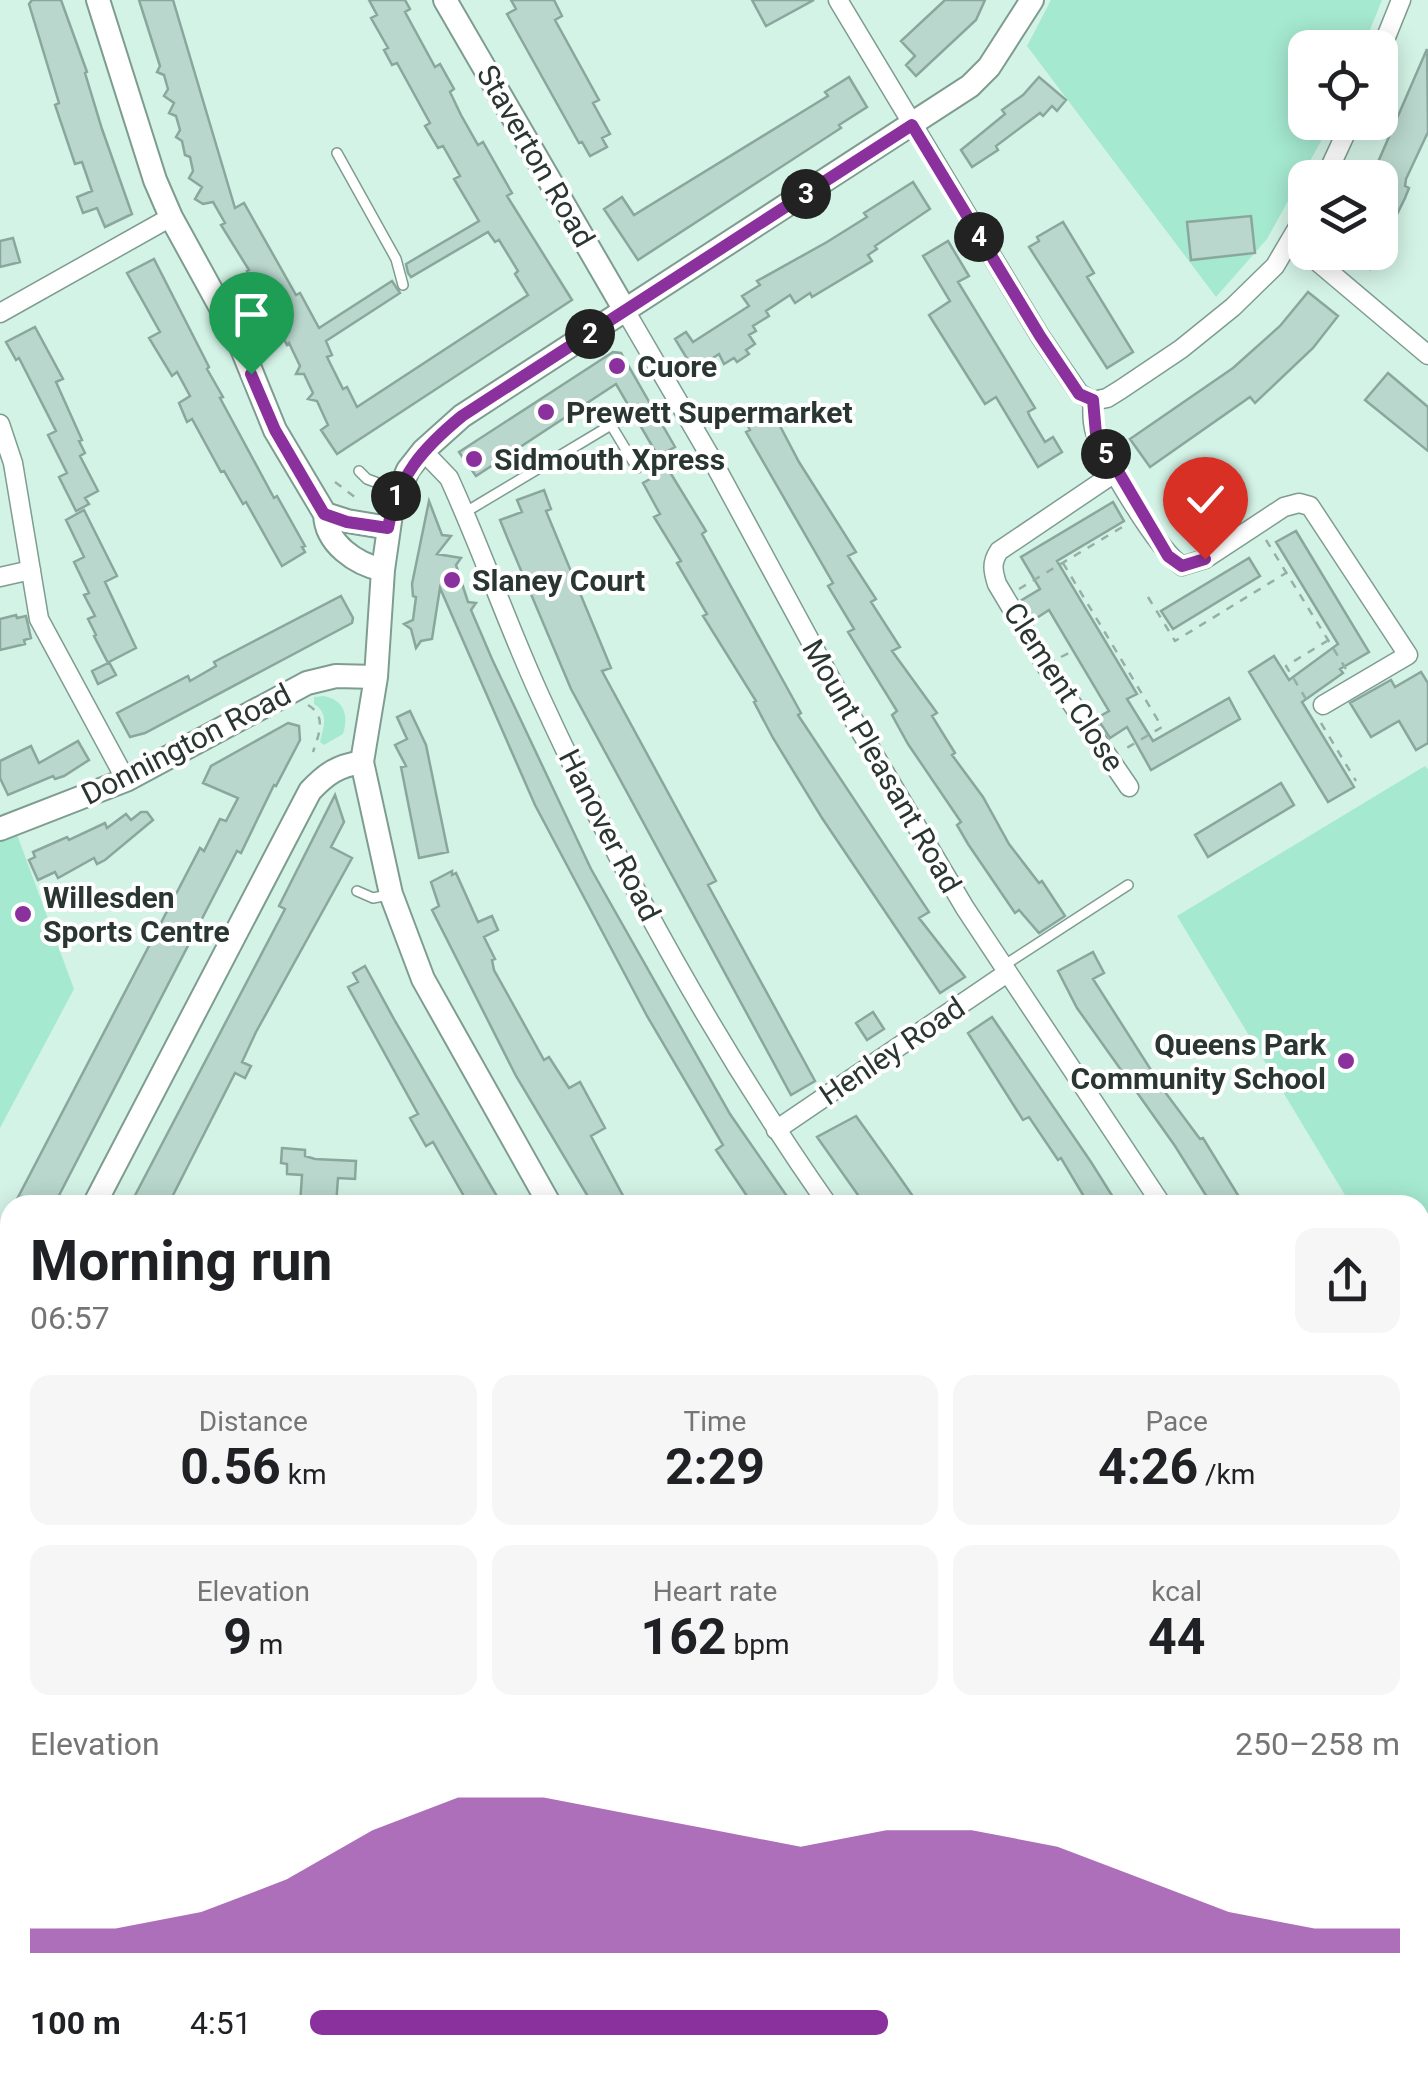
<!DOCTYPE html>
<meta charset="utf-8">
<style>
body{margin:0;font-family:Roboto,sans-serif;background:#f6f6f6;color:#202124;height:100vh;display:flex;flex-direction:column;font-size:38px;white-space:nowrap}
*{box-sizing:border-box;margin:0}
p{font-size:32px;color:#757577}
.icon{flex:none;width:55px;height:55px;fill:none;stroke:currentColor;stroke-width:2;stroke-linecap:round;stroke-linejoin:round}
.map{position:relative;flex:1;overflow:hidden}
.sheet{position:absolute;left:0px;top:1195px;width:1430px;height:885px;display:flex;flex-direction:column;background:#fff;border-radius:30px 30px 0 0;box-shadow:0 5px 25px #0003}
.sheet>*{flex:none}
.controls{position:absolute;left:1288px;top:30px;display:grid;gap:20px}
.controls a{display:grid;place-items:center;width:110px;height:110px;border-radius:20px;background:#fff;box-shadow:0 5px 25px #0003;font-size:50px}
.pin{position:absolute;display:grid;place-items:center;width:85px;height:85px;color:#fff;margin:-102px -42px;border-radius:50% 50% 50% 0;rotate:-45deg;box-shadow:0 0 10px #0007}
.pin .icon{rotate:45deg}
.km{position:absolute;width:50px;height:50px;margin:-25px;border-radius:50%;background:#222;color:#fff;font-size:28px;line-height:50px;text-align:center}
.round{display:grid;place-items:center;flex:none;width:105px;height:105px;border-radius:20px;background:#f6f6f6}
.overview{display:flex;align-items:center;justify-content:space-between;height:170px;padding:0 30px}
h1{font-size:55px;font-weight:700;line-height:75px}
.metrics{display:grid;grid-template-columns:repeat(3,1fr);gap:15px;height:170px;padding:10px 30px}
.metrics div{display:grid;align-content:center;border-radius:20px;background:#f6f6f6;text-align:center}
.metrics b{font-size:50px;font-weight:700}
.metrics small{font-size:28px;font-weight:400}
.metrics p{font-size:28px}
.chart{height:280px;padding:20px 30px}
.chart p{display:flex;justify-content:space-between}
.chart svg{width:100%;height:180px;margin-top:10px;fill:#8b319d;opacity:.7}
ul{padding:0 30px;list-style:none;font-size:32px}
li{display:grid;grid-template-columns:160px 120px 1fr;align-items:center;height:75px}
li i{height:25px;border-radius:12px;background:#8b319d}
.map>svg:first-child{display:block}
.green{fill:#a5e9d1}
.building{fill:#b9d7cc;stroke:#8aa79d;stroke-width:2.5}
.lines{fill:none;stroke-linecap:round;stroke-linejoin:round}
.service-casing{stroke:#7f9c91;stroke-width:12}
.minor-casing{stroke:#7f9c91;stroke-width:21}
.tertiary-casing{stroke:#7f9c91;stroke-width:26}
.path{stroke:#97afa6;stroke-width:2.5;stroke-dasharray:8 8;stroke-linecap:butt}
.service{stroke:#fff;stroke-width:9}
.minor{stroke:#fff;stroke-width:18}
.tertiary{stroke:#fff;stroke-width:22}
.route-casing{stroke:#fff;stroke-width:20}
.route{stroke:#8b319d;stroke-width:12}
.poi-dot{fill:#8b319d;stroke:#fff;stroke-width:4}
.labels{text-anchor:middle;dominant-baseline:central;stroke-width:8;stroke-linejoin:round;paint-order:stroke}
.street-label{font-size:30px;fill:#2a3632;stroke:#fff}
.poi-label{font-size:30px;font-weight:bold;fill:#2a3632;stroke:#fff;text-anchor:start}
</style>
<div class="map">
<svg width="1428" height="2080" viewBox="0 0 1428 2080">
<rect width="100%" height="100%" fill="#d4f3e7"/>
<path class="green" d="M1051,0h331l-19,47 -58,1v74l26,1 -64,116 -51,58 -189,-251z
M324,696c20,4 25,19 19,38l-19,11 -4,-3c3,-14 10,-28 -6,-38v-7z
M1425,766l3,3v563l-8,-13v-114h-69l-174,-289z
M16,832l58,157 -74,139v-290z"/>
<path class="building" d="M32,0h29l26,72 -2,1 17,56 30,85 -27,13 -8,-19 -14,5 -6,-16 15,-6 -10,-29 -7,2 -20,-59 4,-2 -30,-99z
M139,0h34l62,208 9,-5 52,92 4,-2 19,35 73,-47 8,12 -74,48 6,14 -5,2 16,32 4,-2 10,20 171,-112 -13,-21 3,-3 -19,-31 -4,2 -7,-10 -77,45 -3,-4 -2,-9 73,-43 -25,-42 6,-3 -17,-30 -5,2 -13,-22 5,-3 -33,-60 -5,2 -8,-15 4,-2 -17,-30 6,-3 -8,-15h36l5,9 -5,3 30,55 5,-3 14,25 -4,3 11,23 17,30 5,-3 29,51 -5,3 65,104 -235,154 -16,-24 7,-5 -11,-24 -9,-2 5,-6 -9,-19h-8l4,-8 -11,-23 -2,2 -40,-74 2,-1 -28,-45 4,-2 -12,-21 -10,2 -8,-5 7,-12 -13,-9 4,-7 -3,-14 -5,-2 -3,-14 -6,-4 4,-7 -4,-14 -7,-3 5,-10 -10,-7 4,-7 -4,-14 -7,-3 3,-6z
M511,0h43l8,16 -7,4 44,80 -6,3 17,31 -8,4 5,9 -17,9 -8,-14 -3,1 -72,-129 9,-5z
M752,0h62l-48,26z
M945,0h40l-9,20 -60,56 -10,-11 9,-9 -14,-15z
M1427,49l1,83 -22,47 -1,7 4,2 -4,10 -25,51v-71l-8,-2z
M849,77l18,30 -28,18 2,3 -203,132 -34,-51 18,-12 12,18 194,-119 -3,-4z
M1039,77l27,23 -9,11 -5,-5 -9,10 -3,-3 -44,33 2,4 -26,17 -11,-17 44,-36 -3,-4 21,-15z
M913,182l17,27 -55,37 2,3 -9,6 4,6 -60,36 -2,-4 -15,10 -5,-8 -24,16 3,5 -16,10 3,5 -7,4 6,9 -9,6 3,4 -12,8 -3,-4 -10,6 -5,-10 -25,16 -19,-31 11,-7 7,10 56,-36 -7,-10 18,-11 -3,-4 70,-39 40,-25 -3,-4z
M1251,216l4,37 -64,7 -4,-38z
M1063,222l31,51 -7,4 46,75 -26,16 -78,-121 10,-6 -2,-4z
M13,238l7,24 -20,5v-26z
M948,241l21,35 -11,6 77,126 -7,4 2,5 15,25 8,-5 9,15 -24,15 -42,-70 -11,7 -56,-89 21,-14 -27,-45z
M1337,252h41l-8,17z
M154,259l55,108 -2,2 16,28 -3,1 54,100 3,-2 28,50 -3,1 3,5 -23,14 -36,-64 -3,2 -19,-33 -3,1 -29,-53 -5,3 -8,-19 11,-7 -13,-24 -5,4 -23,-38 11,-6 -33,-59z
M1308,292l30,24 -25,32 -58,55 -5,-6 -100,70 -20,-28 103,-71 47,-42z
M35,327l28,52 -7,3 26,58 -3,1 6,12 -5,3 18,35 -13,7 4,6 -13,7 -17,-34 8,-4 -19,-38 8,-4 -37,-73 -3,2 -10,-18z
M613,352l8,1 54,94 -17,9 -42,-72 -140,92 -17,-24z
M1388,373l40,34v44l-63,-51z
M769,405l30,57 57,90 -8,4 28,43 -5,3 29,45 -8,4 45,62 -5,3 23,37 -3,2 31,42 26,47 30,39 3,-2 23,35 -26,17 -20,-23 -4,3 -47,-69 -11,-19 4,-3 -53,-78 -16,-29 5,-4 -49,-79 6,-3 -26,-43 5,-3 -87,-151 4,-2 -6,-11z
M668,469l38,62 -4,3 99,179 -3,2 131,197 -10,6 46,59 -25,16 -118,-175 -49,-80 -19,-36 2,-1 -53,-85 4,-2 -30,-51 4,-2 -27,-44 6,-3 -17,-31z
M544,490l7,19 -5,2 65,157 -9,3 114,210 -8,4 107,196 -24,14 -220,-406 -62,-147 -9,-22 22,-8 -5,-12z
M429,501l13,34 9,1 -14,18 24,4 -5,7 12,37 8,1 -5,7 21,49 99,210 139,245 63,91h-40l-37,-55 7,-5 -76,-129 -112,-211 -95,-217 -8,51 -11,2 -5,7 -5,-19 -7,-5 9,-4 3,-23 -3,-1 -1,-12z
M1113,502l11,19 -67,40 80,133 -10,5 26,42 76,-43 11,21 -89,51 -24,-43 -17,11 -13,-20 12,-7 -60,-101 -14,9 -13,-19 18,-11 -19,-32z
M84,510l33,66 -12,6 31,66 -27,14 7,13 -18,9 -6,-13 16,-8 -14,-27 2,-1 -8,-16 7,-3 -11,-21 5,-2 -15,-31 10,-5 -18,-37z
M1296,531l73,121 -29,17 3,4 -41,29 52,85 -26,15 -79,-130 25,-16 15,24 49,-36 -62,-102z
M1249,558l11,18 -87,53 -12,-18z
M341,596l12,22 -1,5 -207,110 -15,4 -13,-24 71,-37 2,5 26,-15 -2,-4z
M16,615l1,3 9,-2 5,22 -7,2 1,4 -25,6v-31z
M1421,672l7,11v60l-12,7 -17,-29 -28,16 -21,-34 41,-23 4,7z
M410,711l16,34 22,107 -29,6 -18,-91 5,-1 -11,-21 12,-6 -10,-22z
M288,723l11,3 1,14 -24,46 -2,-1 -33,68 -4,-2 -183,354h-40l186,-357 4,3 16,-32 6,2 12,-23 -35,-15 8,-17z
M78,741l11,19 -25,16 -9,3 -2,-3 -45,19 -8,-17v-17l31,-15 8,17z
M1281,783l13,22 -86,52 -13,-22z
M335,795l9,27 -13,25 21,11 -96,174 -14,30 9,4 -6,12 -10,-5 -67,132h-38l155,-296 -6,-3z
M141,812h6l6,8 -48,40 -8,4 -3,-6 -36,20 -3,-6 -17,8 -9,-20 6,-3 -2,-5 34,-15 2,3 36,-17 2,5 19,-14 5,6z
M452,871v4l4,-2 22,49 14,-6 6,14 -14,7 11,22 -3,1 2,10 50,90 5,-3 20,31 11,-6 25,46 -14,8 37,69h-35l-77,-129 -84,-166 7,-4 -8,-24z
M1093,952l11,21 -11,6 72,113 35,47 3,-1 41,67h-32l-37,-59 -98,-138 -19,-37z
M365,966l30,55 107,184h-33l-36,-63 -7,4 -16,-28 8,-4 -70,-127 10,-5 -5,-9z
M873,1012l11,17 -17,11 -11,-17z
M992,1017l99,145 27,43h-29l-28,-47 -3,2 -29,-43 -6,3 -55,-87z
M856,1116l40,56 23,33h-54l-48,-68z
M282,1148l23,2v6l10,3 41,2 -1,18 -17,-1 -2,27h-36l2,-30 -15,-1v-10l-6,-1z"/>
<g class="lines">
<defs>
<path id="service" d="M337,153l59,106 7,26
M359,471l8,8 30,11
M464,513l147,-88 26,43
M357,891l16,7 15,-3
M1003,966l125,-81
M90,2070l4,10"/>
<path id="minor" d="M838,0l202,336 39,57 14,8 14,-3 13,-8 61,-41 52,-42 42,-41 30,-51
M1380,52l21,-52
M1325,178l26,-56
M1306,252l122,103
M626,312l84,144 136,251 119,201 197,297
M0,313l171,-96
M1093,401c-1,10 -1,21 2,31 11,31 62,117 87,134l23,-7 79,-52 15,-4 11,3 98,149 -85,50
M0,424l13,39 26,156 87,161
M423,451l26,27c33,72 58,146 91,218 81,177 176,349 288,509
M1116,472l-117,79c-8,12 -6,20 -2,33l49,82 83,121
M0,577l31,-7
M776,1130l231,-157
M0,1593l10,5
M1420,1636l8,14
M1420,1759l8,-6
M0,1806l10,2
M1420,1997l8,12
M0,2027l10,3
M174,2070l2,10
M702,2080l40,-10"/>
<path id="tertiary" d="M98,0l57,180 16,37 67,122 37,91 50,84c1,30 31,50 58,56
M445,0l181,312
M325,514l22,7 42,7
M0,829l126,-49 181,-97 29,-7 40,1
M94,1205l216,-414c17,-18 28,-25 52,-29
M550,1205l-127,-226 -32,-85 -29,-132 14,-85 7,-107 9,-63 16,-37 15,-19 39,-35 508,-330 19,-19 43,-67
M0,1389l10,-19
M1148,2070l7,10"/>
</defs>
<use href="#service" class="service-casing"/>
<use href="#minor" class="minor-casing"/>
<use href="#tertiary" class="tertiary-casing"/>
<path class="path" d="M335,482l25,19
M1266,540l80,129
M1063,563l99,164 -37,22
M1019,589l105,-63
M1148,597l27,44 111,-68
M1061,657l12,-6
M1306,699l-20,-33 41,-25
M308,705c19,11 11,29 5,47
M1321,723l35,58
M0,1418l2,1"/>
<use href="#service" class="service"/>
<use href="#minor" class="minor"/>
<use href="#tertiary" class="tertiary"/>
</g>
<g class="lines">
<defs>
<path id="route" d="M251,374l24,56 49,84 23,8 41,6c9,-51 35,-80 74,-112l450,-291 128,211 39,58 14,6 3,34 72,122 14,10 23,-7"/>
</defs>
<use href="#route" class="route-casing"/>
<use href="#route" class="route"/>
</g>
<g class="poi-dot">
<circle cx="617" cy="366" r="10"/>
<circle cx="546" cy="412" r="10"/>
<circle cx="474" cy="459" r="10"/>
<circle cx="452" cy="580" r="10"/>
<circle cx="23" cy="914" r="10"/>
<circle cx="1346" cy="1061" r="10"/>
</g>
<g class="labels">
<g class="street-label">
<text transform="translate(536 156) rotate(60)">Staverton Road</text>
<text transform="translate(1064 687) rotate(57)">Clement Close</text>
<text transform="translate(186 744) rotate(-27)">Donnington Road</text>
<text transform="translate(882 766) rotate(60)">Mount Pleasant Road</text>
<text transform="translate(610 835) rotate(63)">Hanover Road</text>
<text transform="translate(892 1051) rotate(-34)">Henley Road</text>
</g>
<g class="poi-label">
<text x="637" y="366">Cuore</text>
<text x="566" y="412">Prewett Supermarket</text>
<text x="494" y="459">Sidmouth Xpress</text>
<text x="472" y="580">Slaney Court</text>
<text x="43" y="897">Willesden<tspan x="43" dy="34">Sports Centre</tspan></text>
<text x="1326" y="1044" text-anchor="end">Queens Park<tspan x="1326" dy="34">Community School</tspan></text>
</g>
</g>
</svg>
<div class="controls">
<a><svg class="icon" aria-label="locate" viewBox="0 0 24 24"><circle cx="12" cy="12" r="6"/><path d="M12 2v4M12 18v4M2 12h4M18 12h4"/></svg></a>
<a><svg class="icon" aria-label="layers" viewBox="0 0 24 24"><path d="M12 4l9 5-9 5-9-5zM3 14l9 5 9-5"/></svg></a>
</div>
<div class="pin" style="left:251px;top:374px;background:#1e9e55"><svg class="icon" aria-label="arrive" viewBox="0 0 24 24"><path d="M6 21V4h12l-3 4 3 4H6"/></svg></div>
<div class="pin" style="left:1205px;top:559px;background:#d93025"><svg class="icon" aria-label="check" viewBox="0 0 24 24"><path d="M5 12l5 5 9-10"/></svg></div>
<b class="km" style="left:396px;top:496px">1</b>
<b class="km" style="left:590px;top:334px">2</b>
<b class="km" style="left:806px;top:194px">3</b>
<b class="km" style="left:979px;top:237px">4</b>
<b class="km" style="left:1106px;top:454px">5</b>
<section class="sheet">
<div class="overview"><div><h1>Morning run</h1><p>06:57</p></div><a class="round"><svg class="icon" aria-label="share" viewBox="0 0 24 24"><path d="M12 15V3M7 8l5-5 5 5M5 13v7h14v-7"/></svg></a></div>
<div class="metrics">
<div><p>Distance</p><b>0.56<small> km</small></b></div>
<div><p>Time</p><b>2:29</b></div>
<div><p>Pace</p><b>4:26<small> /km</small></b></div>
</div>
<div class="metrics">
<div><p>Elevation</p><b>9<small> m</small></b></div>
<div><p>Heart rate</p><b>162<small> bpm</small></b></div>
<div><p>kcal</p><b>44</b></div>
</div>
<div class="chart"><p><span>Elevation</span>250–258 m</p>
<svg viewBox="0 0 160 44" preserveAspectRatio="none"><path d="M0 44V38L10 38L20 34L30 26L40 14L50 6L60 6L70 10L80 14L90 18L100 14L110 14L120 18L130 26L140 34L150 38L160 38V44z"/></svg>
</div>
<ul>
<li><b>100 m</b>4:51<i style="width:53%"></i></li>
</ul>
</section>
</div>
